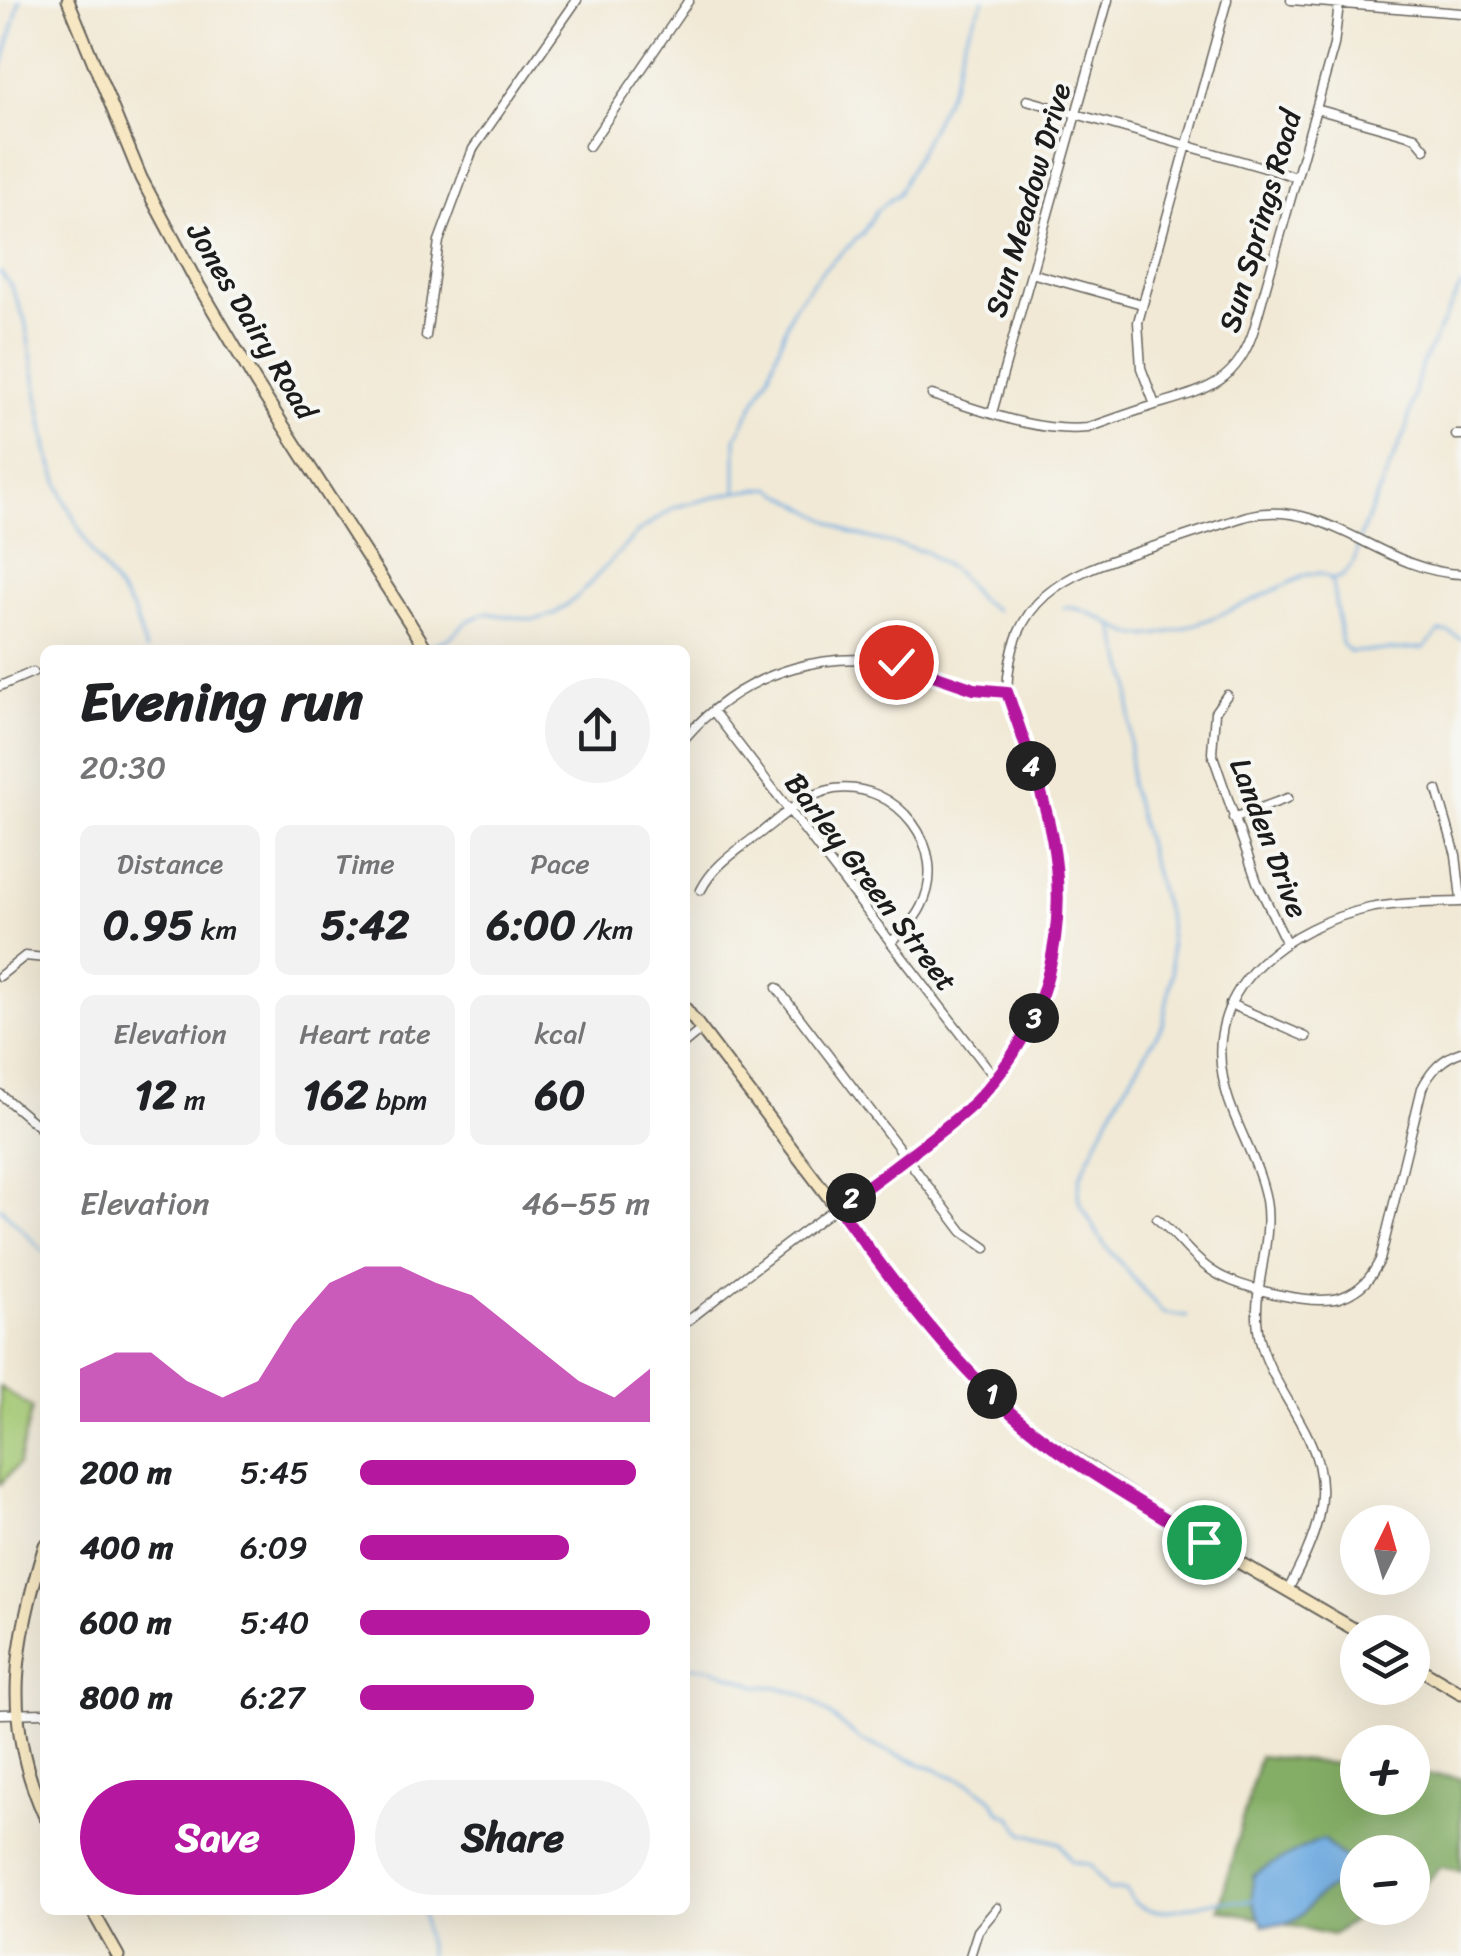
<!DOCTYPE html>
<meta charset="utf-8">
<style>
body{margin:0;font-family:Sriracha,sans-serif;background:#f2f2f2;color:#202124;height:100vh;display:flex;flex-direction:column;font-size:38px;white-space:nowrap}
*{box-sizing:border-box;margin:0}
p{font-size:32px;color:#757577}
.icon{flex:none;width:55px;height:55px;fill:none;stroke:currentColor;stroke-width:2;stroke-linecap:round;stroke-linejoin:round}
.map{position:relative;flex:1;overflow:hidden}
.sheet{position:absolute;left:40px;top:645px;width:650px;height:1270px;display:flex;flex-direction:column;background:#fff;border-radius:15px;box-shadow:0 10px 40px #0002}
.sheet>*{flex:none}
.needle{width:65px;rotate:5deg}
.fabs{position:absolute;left:1340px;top:1505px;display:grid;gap:20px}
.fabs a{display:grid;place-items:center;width:90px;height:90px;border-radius:50%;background:#fff;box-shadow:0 10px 40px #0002;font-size:50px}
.pin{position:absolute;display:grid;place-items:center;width:85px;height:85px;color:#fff;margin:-42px;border:5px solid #fff;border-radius:50%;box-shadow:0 2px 10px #0007}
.km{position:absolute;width:50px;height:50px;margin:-25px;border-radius:50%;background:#222;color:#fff;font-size:28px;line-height:50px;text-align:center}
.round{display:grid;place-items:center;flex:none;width:105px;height:105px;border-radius:52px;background:#f2f2f2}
.overview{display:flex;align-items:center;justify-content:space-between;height:170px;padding:0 40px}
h1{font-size:55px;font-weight:700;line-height:75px}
.metrics{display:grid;grid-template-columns:repeat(3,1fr);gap:15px;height:170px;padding:10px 40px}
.metrics div{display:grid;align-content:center;border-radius:15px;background:#f2f2f2;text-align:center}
.metrics b{font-size:42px;font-weight:700}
.metrics small{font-size:28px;font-weight:400}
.metrics p{font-size:28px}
.chart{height:280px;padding:20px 40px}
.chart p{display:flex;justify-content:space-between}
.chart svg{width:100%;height:180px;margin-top:10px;fill:#b5179e;opacity:.7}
.action{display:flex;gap:20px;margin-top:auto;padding:20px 40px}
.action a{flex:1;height:115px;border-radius:60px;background:#b5179e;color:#fff;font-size:40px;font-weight:700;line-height:115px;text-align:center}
.action a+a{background:#f2f2f2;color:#202124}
ul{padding:0 40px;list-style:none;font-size:32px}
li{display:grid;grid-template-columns:160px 120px 1fr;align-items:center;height:75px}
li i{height:25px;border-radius:12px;background:#b5179e}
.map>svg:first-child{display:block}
.green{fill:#a5ca74;stroke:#607348;stroke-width:2.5}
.forest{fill:#84ae66;stroke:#506541;stroke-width:2.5}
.water{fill:#6face1;stroke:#46647e;stroke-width:2.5}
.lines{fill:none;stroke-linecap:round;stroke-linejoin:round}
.stream{stroke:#6face1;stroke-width:2.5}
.street-casing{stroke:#67645d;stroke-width:11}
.secondary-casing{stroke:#67645d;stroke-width:15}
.street{stroke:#fff;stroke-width:8}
.secondary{stroke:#f7e8c3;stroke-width:11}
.route-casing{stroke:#fff;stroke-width:20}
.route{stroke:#b5179e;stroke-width:12}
.labels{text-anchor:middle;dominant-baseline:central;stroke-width:8;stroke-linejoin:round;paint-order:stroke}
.street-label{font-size:30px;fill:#1c1c1c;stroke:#f6f6f2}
</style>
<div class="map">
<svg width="1461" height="1956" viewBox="0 0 1461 1956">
<rect width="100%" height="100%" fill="#f6f6f2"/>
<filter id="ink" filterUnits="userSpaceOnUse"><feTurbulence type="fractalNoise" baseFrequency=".01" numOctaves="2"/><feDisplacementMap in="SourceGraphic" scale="20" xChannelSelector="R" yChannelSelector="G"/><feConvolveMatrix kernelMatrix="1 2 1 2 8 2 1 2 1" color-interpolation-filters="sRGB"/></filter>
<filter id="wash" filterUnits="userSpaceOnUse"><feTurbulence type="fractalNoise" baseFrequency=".0048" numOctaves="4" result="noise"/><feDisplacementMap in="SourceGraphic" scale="40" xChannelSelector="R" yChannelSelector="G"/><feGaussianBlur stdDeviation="2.25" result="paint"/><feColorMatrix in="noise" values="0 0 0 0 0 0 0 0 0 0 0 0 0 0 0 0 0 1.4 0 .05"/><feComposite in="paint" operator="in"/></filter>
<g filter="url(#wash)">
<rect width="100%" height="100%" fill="#f1e9d5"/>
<path class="green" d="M0,1387l32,21 -14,57 -18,19z"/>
<path class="forest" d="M1259,1756l98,10 1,32h54l1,-25 48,5v93l-21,-4 -27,31 -1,-46h-54v56h46l-3,3 -36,2 -33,22 -113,-26z"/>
<path class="water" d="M1323,1839l16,16 18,6v22c-11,1 -22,2 -32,8 -28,18 -14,35 -62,34l-11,-24 1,-25c7,-6 63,-36 70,-37z"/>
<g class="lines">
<path class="stream" d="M0,76l20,-76
M0,272l11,14 14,34 22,130 18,51 27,51 41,59 13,39
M736,490v-52l33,-63 24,-68 30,-37 39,-36 15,-24 21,-16 53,-106 14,-51 19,-37
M1331,580l12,-4 11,-14 7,-28 45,-105 15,-63 40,-80
M1332,581l10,63 8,8 74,-4 15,-16h10l12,7
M1064,607c26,1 42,16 65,26 36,15 142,-42 177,-58l15,-2 9,6
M1113,624l17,60v101l39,138 3,51 -9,50 -51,85 -31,66 -3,19 2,10 24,40 59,69 24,4
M428,646l20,-7 20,-18 17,-8 49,7 20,-6 23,-17 61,-65 37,-25 61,-15 35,-4 79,45 76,19 32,22 21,25 16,11
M0,1207l45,46
M685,1666l28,3 44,17 21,1 22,7 13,7 47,39 112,44 19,14 9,14 11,5 12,16 37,10 11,18 19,4 18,25h18c15,36 59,16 87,12 14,-2 28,0 41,-2
M422,1910l7,46"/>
</g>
</g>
<g filter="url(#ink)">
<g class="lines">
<defs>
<path id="street" d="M1291,0l170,13
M1027,100l270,77
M1316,109l99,28 10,12
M589,146l100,-146
M1031,273l111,31
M426,336l13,-95 34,-92 104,-149
M932,395c50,15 103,38 156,33 22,-8 45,-16 67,-23 50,-15 82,-21 99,-76l80,-284 5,-41
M1155,405l-14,-37 -3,-46 89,-322
M992,413l116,-413
M1456,435h5
M0,686l33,-14
M1227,695l-12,17 -3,41 45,129 29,60
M713,711l283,368
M685,738c59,-69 153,-96 240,-67 27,8 52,24 82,21
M1437,790l19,65 5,44
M1233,818l55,-20
M701,890c12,-24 33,-37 54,-53 24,-18 49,-43 79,-48 63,-9 117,60 87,118 -7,14 -19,25 -30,35
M0,976l25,-20 20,2
M777,988l186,244 23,16
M1230,1004l76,33
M685,1043l17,-14
M0,1094l45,38
M1157,1219c21,16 34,39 57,53 23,16 101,35 128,25 19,-7 29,-19 38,-37l42,-172c9,-17 20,-30 39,-36
M685,1323c50,-39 100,-79 151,-115 141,-100 244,-171 217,-364 -8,-51 -30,-103 -46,-152 3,-94 55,-117 136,-142 35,-11 69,-23 104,-34 79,-20 136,56 214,58
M1288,1590c26,-50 48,-95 21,-151 -15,-32 -38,-61 -48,-95 -14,-47 13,-96 5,-144 -8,-43 -35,-79 -43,-122 -19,-93 66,-152 147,-170 30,-6 61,-5 91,-6
M0,1714l45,-1
M970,1956l8,-25 19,-23"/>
<path id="secondary" d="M68,0l73,178 55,103 60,102 171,267
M685,1008l234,308 79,85 40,33 152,100
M1204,1542l155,90
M45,1545c-30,98 -44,175 0,272
M1412,1664l49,29
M92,1910l26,46"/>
</defs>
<use href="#street" class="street-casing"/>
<use href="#secondary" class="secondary-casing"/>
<use href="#street" class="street"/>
<use href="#secondary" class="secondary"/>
</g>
</g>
<g class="lines" filter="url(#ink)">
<defs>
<path id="route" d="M896,662l78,27 33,3c16,48 36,97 45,146 18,97 -7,191 -75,262 -20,20 -43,36 -65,53 -24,18 -49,38 -74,54 49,67 99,135 159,193 60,58 137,98 207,142"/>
</defs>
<use href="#route" class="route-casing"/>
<use href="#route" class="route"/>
</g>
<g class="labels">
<g class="street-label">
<text transform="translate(1028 200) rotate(-74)">Sun Meadow Drive</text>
<text transform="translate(1260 221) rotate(-74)">Sun Springs Road</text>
<text transform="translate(252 321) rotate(59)">Jones Dairy Road</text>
<text transform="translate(1269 838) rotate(69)">Landen Drive</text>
<text transform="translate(871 882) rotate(53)">Barley Green Street</text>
</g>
</g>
</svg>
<div class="fabs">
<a><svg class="needle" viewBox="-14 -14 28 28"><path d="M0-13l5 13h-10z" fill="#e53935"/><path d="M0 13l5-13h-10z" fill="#757577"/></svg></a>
<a><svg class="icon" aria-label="layers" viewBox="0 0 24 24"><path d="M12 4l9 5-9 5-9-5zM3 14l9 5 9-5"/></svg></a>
<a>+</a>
<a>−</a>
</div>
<div class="pin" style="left:1204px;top:1542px;background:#1e9e55"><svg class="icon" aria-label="arrive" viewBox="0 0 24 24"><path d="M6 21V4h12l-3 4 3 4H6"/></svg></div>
<div class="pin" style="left:896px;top:662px;background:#d93025"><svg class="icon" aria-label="check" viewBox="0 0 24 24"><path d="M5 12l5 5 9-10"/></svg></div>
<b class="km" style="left:992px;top:1394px">1</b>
<b class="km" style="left:851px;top:1198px">2</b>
<b class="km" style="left:1034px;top:1018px">3</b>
<b class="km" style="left:1031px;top:766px">4</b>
<section class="sheet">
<div class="overview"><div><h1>Evening run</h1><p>20:30</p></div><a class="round"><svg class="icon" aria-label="share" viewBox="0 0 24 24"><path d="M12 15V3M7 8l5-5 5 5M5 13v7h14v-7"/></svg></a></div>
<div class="metrics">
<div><p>Distance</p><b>0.95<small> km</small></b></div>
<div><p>Time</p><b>5:42</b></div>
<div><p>Pace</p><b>6:00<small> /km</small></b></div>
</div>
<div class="metrics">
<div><p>Elevation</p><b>12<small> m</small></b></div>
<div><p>Heart rate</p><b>162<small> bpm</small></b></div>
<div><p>kcal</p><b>60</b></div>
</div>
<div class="chart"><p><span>Elevation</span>46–55 m</p>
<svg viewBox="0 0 160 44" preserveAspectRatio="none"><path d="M0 44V31L10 27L20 27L30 34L40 38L50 34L60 20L70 10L80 6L90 6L100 10L110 13L120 20L130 27L140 34L150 38L160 31V44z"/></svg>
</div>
<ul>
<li><b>200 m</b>5:45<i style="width:95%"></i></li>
<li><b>400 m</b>6:09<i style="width:72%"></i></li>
<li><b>600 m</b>5:40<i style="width:100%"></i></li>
<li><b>800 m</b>6:27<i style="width:60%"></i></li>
</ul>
<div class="action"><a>Save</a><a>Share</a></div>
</section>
</div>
